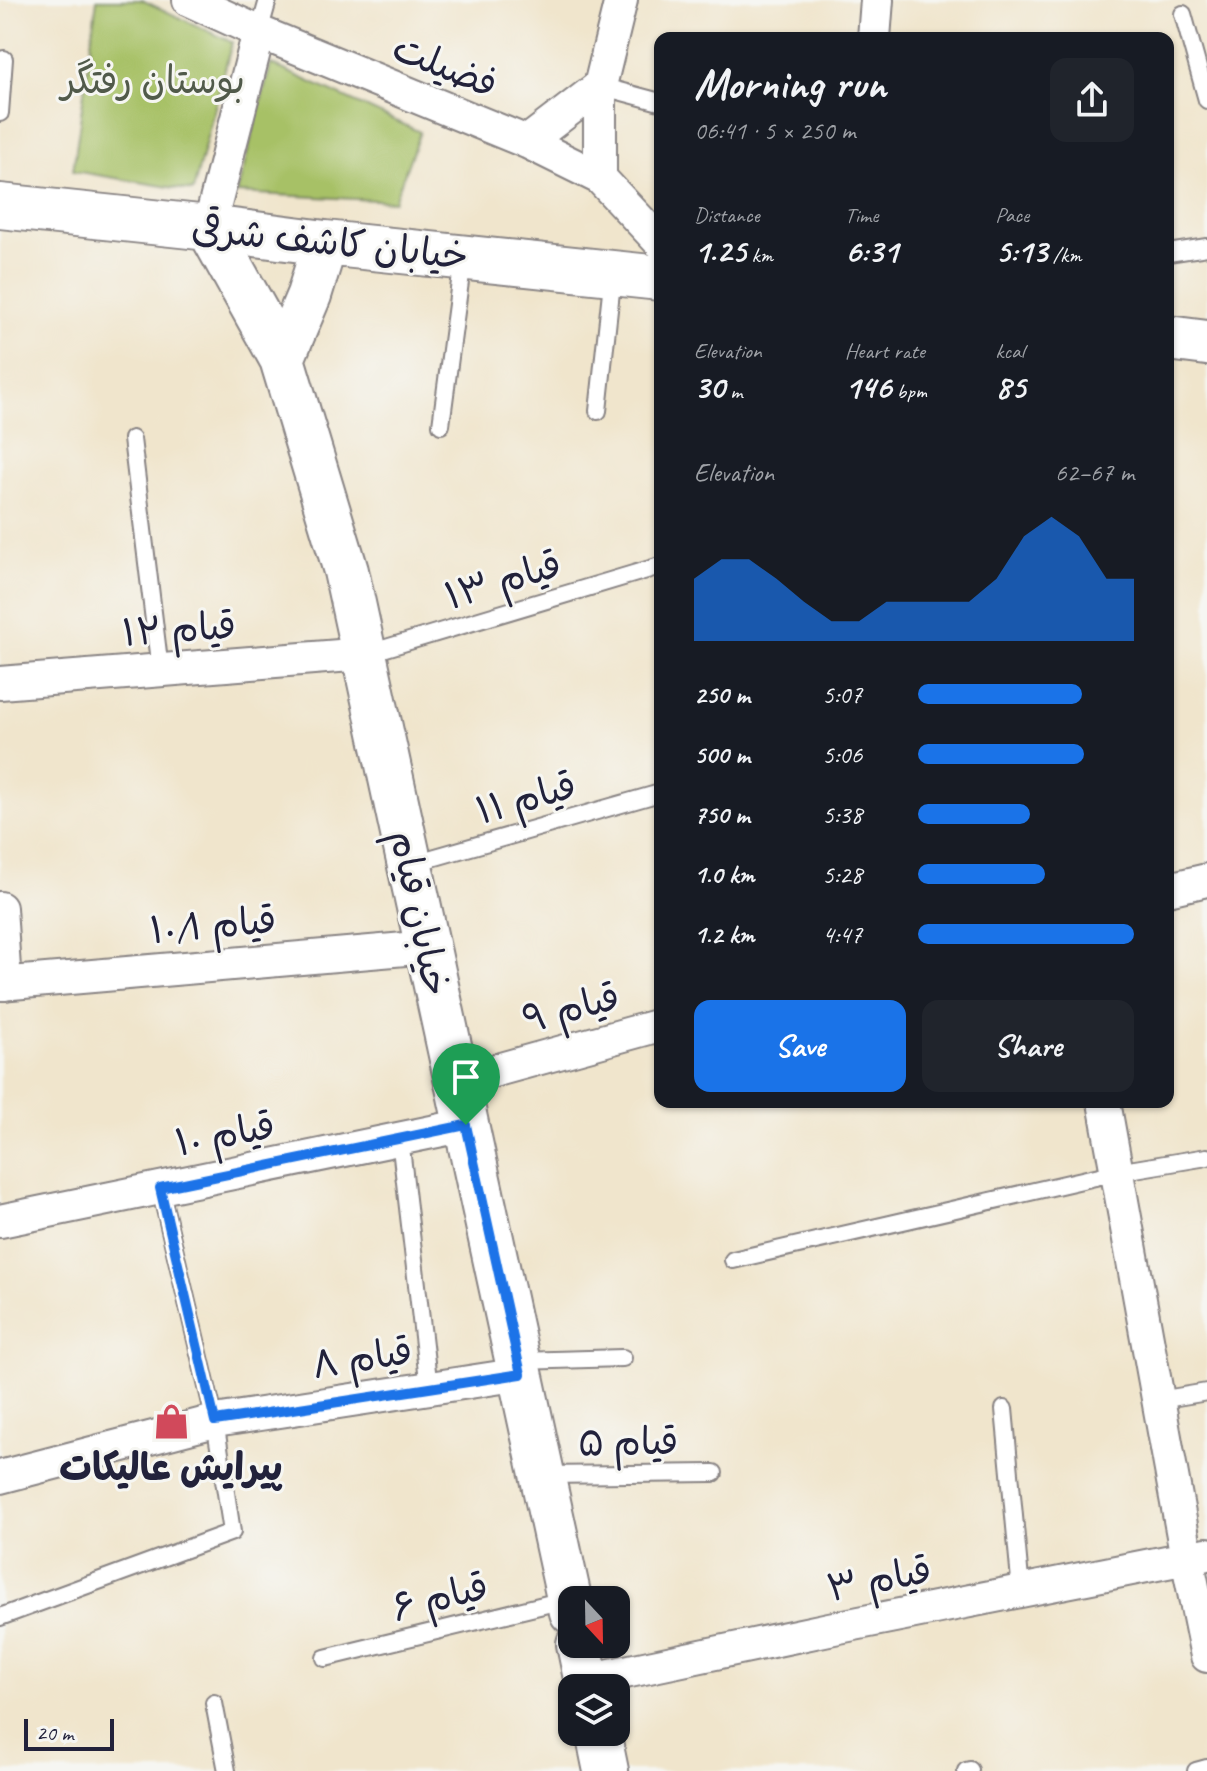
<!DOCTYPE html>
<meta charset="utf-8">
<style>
body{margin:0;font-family:Caveat,"Playpen Sans Arabic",sans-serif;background:#20242c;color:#f1f3f6;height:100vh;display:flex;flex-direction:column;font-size:30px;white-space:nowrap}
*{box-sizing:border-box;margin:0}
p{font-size:26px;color:#9ea1a6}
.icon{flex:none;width:44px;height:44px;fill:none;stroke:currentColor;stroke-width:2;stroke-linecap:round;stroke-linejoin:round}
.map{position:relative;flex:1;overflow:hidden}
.panel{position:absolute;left:654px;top:32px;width:520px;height:1076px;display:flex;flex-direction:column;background:#171b24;border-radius:16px;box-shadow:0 2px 6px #0004}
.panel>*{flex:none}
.needle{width:52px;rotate:158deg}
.controls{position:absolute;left:558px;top:1586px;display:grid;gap:16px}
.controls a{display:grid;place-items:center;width:72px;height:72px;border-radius:16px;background:#171b24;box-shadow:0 2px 6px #0004;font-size:40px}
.scale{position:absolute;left:24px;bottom:20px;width:90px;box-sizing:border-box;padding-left:8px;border:4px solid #22223b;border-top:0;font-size:22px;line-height:28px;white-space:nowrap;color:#22223b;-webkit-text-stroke:6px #f6f6f2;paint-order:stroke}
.pin{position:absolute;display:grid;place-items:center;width:68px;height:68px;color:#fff;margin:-82px -34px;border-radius:50% 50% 50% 0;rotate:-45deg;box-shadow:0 0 8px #0007}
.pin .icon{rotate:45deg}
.round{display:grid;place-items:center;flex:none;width:84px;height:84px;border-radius:16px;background:#20242c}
.overview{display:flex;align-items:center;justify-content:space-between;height:136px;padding:0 40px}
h1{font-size:44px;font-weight:700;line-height:60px}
.stats{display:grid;grid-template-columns:repeat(3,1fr);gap:12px;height:136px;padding:8px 40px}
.stats div{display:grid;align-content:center}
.stats b{font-size:34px;font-weight:700}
.stats small{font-size:22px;font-weight:400}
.stats p{font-size:22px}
.chart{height:224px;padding:16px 40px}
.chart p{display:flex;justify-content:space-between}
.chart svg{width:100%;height:144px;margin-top:8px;fill:#1a73e8;opacity:.7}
.cta{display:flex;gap:16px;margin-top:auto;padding:16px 40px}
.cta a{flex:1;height:92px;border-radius:16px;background:#1a73e8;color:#fff;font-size:32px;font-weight:700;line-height:92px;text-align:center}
.cta a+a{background:#20242c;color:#f1f3f6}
ul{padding:0 40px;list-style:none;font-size:26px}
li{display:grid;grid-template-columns:128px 96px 1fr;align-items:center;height:60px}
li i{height:20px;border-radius:10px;background:#1a73e8}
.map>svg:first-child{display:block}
.green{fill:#a7c166;stroke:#647250;stroke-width:2}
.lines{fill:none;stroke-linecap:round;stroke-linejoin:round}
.service-casing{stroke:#898484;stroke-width:20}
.minor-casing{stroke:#898484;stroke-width:36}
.secondary-casing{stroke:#898484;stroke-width:48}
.service{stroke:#fff;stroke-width:16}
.minor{stroke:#fff;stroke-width:32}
.secondary{stroke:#fff;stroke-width:44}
.route-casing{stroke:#fff;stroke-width:16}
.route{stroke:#1a73e8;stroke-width:10}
.labels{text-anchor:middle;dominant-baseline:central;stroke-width:6;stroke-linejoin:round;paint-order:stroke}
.street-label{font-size:38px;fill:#22223b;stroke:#f6f6f2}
.park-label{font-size:38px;fill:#515a4a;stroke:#f6f6f2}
.poi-label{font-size:38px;font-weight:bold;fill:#22223b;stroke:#f6f6f2}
</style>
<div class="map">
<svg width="1207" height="1771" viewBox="0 0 1207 1771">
<rect width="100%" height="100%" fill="#f6f6f2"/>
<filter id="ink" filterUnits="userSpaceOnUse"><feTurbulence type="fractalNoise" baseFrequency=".0125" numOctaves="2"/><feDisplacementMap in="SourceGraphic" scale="16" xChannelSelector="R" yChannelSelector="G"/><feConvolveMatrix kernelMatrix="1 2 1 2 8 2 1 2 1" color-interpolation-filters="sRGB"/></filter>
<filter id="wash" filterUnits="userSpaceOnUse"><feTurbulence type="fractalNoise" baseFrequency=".006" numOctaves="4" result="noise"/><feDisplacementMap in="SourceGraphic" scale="32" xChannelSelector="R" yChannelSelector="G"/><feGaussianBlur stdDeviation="1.8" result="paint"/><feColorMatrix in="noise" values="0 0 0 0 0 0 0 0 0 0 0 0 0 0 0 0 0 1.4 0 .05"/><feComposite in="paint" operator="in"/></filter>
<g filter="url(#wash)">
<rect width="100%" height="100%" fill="#f0e5cc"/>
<path class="green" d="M97,0h45l90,42 -39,149 -120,-20z
M271,64l149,68 -26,69 -157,-8z"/>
</g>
<g filter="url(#ink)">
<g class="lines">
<defs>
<path id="service" d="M1183,14l24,86
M259,32l9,-32
M600,86l60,16
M0,113l4,-54
M1168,253l39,-6
M598,411l15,-138
M441,425l22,-166
M132,439l28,231
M366,654l294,-88
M411,864l249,-71
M400,1139l29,249
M733,1260l384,-88 90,-15
M519,1361l104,-3
M1159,1400l48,-8
M1004,1409l17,182
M544,1475l170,-2
M0,1617l232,-85 -17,-111 -55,-233
M325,1658l243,-59
M214,1703l13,68
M966,1771l4,-1
M1196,1771l11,-3"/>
<path id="minor" d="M189,0l70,32 268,110 73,36 60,64
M874,38l3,-38
M527,142l73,-56
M600,178v-92l21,-86
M209,228l50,-196
M0,683l364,-29
M1168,889l39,-9
M0,908l5,76
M0,984l428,-37
M457,1081l203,-56
M1104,1102l83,456 20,98
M0,1221l466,-96
M0,1477l215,-56 306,-47
M587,1680l242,-51 378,-75"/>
<path id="secondary" d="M0,206l209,22 116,15 335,35
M209,228l73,131 64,212 226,1041
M1168,338l39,5
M282,359l27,-64 16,-52
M579,1644l9,44
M598,1732l8,39"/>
</defs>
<use href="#service" class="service-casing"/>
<use href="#minor" class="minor-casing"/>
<use href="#secondary" class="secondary-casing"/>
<use href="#service" class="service"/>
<use href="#minor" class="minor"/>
<use href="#secondary" class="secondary"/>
</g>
</g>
<g class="lines" filter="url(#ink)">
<defs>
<path id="route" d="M466,1125l55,249 -306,47 -55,-233z"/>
</defs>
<use href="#route" class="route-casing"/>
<use href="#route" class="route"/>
</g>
<defs>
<symbol id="shop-bare" viewBox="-9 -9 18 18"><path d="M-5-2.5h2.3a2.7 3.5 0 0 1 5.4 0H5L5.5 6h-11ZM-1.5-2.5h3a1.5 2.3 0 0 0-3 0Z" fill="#d1495b" stroke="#f6f6f2" stroke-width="2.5" paint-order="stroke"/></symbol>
</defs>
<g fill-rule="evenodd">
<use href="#shop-bare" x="146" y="1396" width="51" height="51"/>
</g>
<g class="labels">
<g class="street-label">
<text transform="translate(445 66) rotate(22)">فضیلت</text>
<text transform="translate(330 242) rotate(6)">خیابان کاشف شرقی</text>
<text transform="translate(503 580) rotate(-17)">قیام ۱۳</text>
<text transform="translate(179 629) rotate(-4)">قیام ۱۲</text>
<text transform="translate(526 798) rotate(-16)">قیام ۱۱</text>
<text transform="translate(420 913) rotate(78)">خیابان قیام</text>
<text transform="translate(213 925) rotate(-5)">قیام ۱۰/۱</text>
<text transform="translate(571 1008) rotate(-15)">قیام ۹</text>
<text transform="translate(225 1134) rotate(-11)">قیام ۱۰</text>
<text transform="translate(362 1358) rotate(-9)">قیام ۸</text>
<text transform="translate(628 1442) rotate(-1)">قیام ۵</text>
<text transform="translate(879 1579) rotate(-11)">قیام ۳</text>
<text transform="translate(440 1597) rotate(-14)">قیام ۶</text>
</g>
<g class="park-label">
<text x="153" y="80">بوستان رفتگر</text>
</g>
<g class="poi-label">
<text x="171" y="1467">پیرایش عالیکات</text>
</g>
</g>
</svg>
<div class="controls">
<a><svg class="needle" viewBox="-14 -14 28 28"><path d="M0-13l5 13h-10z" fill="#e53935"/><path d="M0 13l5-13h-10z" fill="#9ea1a6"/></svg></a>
<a><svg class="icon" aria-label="layers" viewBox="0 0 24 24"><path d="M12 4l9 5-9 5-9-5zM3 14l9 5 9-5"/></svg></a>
</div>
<div class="scale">20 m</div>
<div class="pin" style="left:466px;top:1125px;background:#1e9e55"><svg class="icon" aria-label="arrive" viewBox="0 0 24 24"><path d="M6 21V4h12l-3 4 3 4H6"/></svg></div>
<section class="panel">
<div class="overview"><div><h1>Morning run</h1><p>06:41 · 5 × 250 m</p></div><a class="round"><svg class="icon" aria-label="share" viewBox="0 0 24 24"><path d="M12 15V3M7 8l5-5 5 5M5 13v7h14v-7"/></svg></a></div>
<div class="stats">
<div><p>Distance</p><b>1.25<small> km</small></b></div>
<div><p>Time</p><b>6:31</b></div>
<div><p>Pace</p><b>5:13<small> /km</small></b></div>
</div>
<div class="stats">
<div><p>Elevation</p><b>30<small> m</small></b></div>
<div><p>Heart rate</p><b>146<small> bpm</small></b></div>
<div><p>kcal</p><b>85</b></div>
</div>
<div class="chart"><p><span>Elevation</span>62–67 m</p>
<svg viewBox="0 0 160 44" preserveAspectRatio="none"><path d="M0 44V25L10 19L20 19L30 25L40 32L50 38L60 38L70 32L80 32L90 32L100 32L110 25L120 12L130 6L140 12L150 25L160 25V44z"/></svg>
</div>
<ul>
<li><b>250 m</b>5:07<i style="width:76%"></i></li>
<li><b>500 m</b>5:06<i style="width:77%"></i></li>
<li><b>750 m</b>5:38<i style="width:52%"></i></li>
<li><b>1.0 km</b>5:28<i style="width:59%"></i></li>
<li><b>1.2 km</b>4:47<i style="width:100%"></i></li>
</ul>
<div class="cta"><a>Save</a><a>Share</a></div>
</section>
</div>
